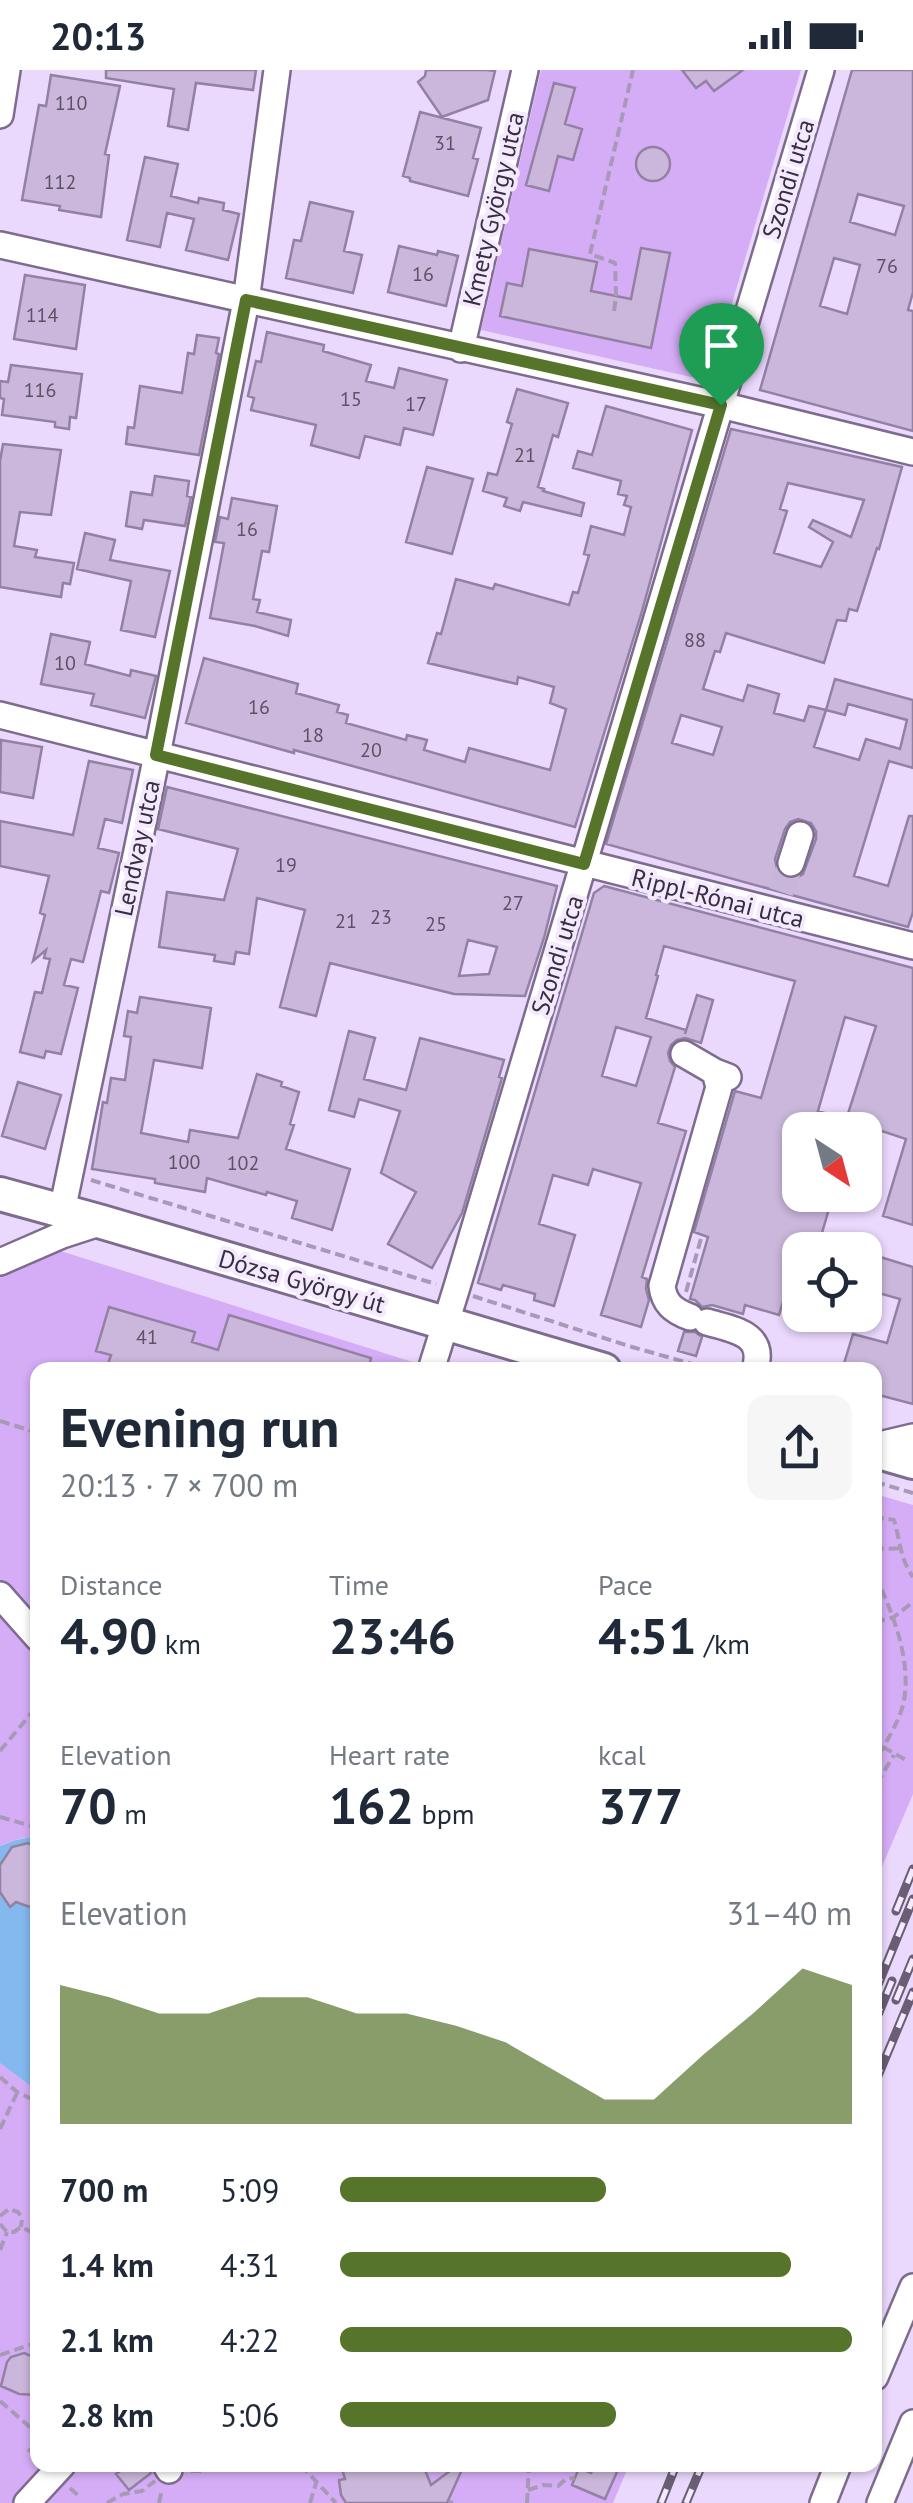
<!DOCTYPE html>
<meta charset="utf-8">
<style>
body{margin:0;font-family:"PT Sans",sans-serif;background:#f6f6f7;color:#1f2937;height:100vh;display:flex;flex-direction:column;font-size:38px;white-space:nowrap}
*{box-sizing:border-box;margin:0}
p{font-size:32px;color:#747a83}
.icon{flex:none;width:55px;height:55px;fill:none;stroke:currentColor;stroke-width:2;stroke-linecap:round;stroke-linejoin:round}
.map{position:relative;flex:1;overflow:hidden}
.panel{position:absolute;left:30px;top:1292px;width:852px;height:1110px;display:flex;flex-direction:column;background:#fff;border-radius:20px;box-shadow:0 2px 8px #0004}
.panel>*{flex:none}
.needle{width:65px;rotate:144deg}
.buttons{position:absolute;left:782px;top:1042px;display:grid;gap:20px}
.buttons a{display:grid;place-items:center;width:100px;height:100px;border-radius:20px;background:#fff;box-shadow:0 2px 8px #0004;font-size:50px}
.pin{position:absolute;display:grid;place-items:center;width:85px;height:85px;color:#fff;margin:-102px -42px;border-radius:50% 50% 50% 0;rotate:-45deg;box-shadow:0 0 10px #0007}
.pin .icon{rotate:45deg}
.round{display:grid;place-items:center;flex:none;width:105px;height:105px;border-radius:20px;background:#f6f6f7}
.headline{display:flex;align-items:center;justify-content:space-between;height:170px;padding:0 30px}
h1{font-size:55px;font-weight:700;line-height:75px}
.figures{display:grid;grid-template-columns:repeat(3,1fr);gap:15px;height:170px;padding:10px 30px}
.figures div{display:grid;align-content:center}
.figures b{font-size:50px;font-weight:700}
.figures small{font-size:28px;font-weight:400}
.figures p{font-size:28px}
.chart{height:280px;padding:20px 30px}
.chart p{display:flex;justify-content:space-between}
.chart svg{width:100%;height:180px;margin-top:10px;fill:#56752b;opacity:.7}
ul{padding:0 30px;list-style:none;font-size:32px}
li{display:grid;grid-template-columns:160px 120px 1fr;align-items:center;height:75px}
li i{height:25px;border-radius:12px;background:#56752b}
.status{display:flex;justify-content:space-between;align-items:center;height:70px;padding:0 50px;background:#fff;direction:ltr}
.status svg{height:28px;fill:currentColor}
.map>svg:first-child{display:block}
.green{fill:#d5adf7}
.water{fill:#83b9ee}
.building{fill:#cab7db;stroke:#9381a3;stroke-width:2.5;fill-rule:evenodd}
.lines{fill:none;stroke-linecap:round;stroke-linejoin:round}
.minor-tunnel{stroke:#c7b6d7;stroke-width:25;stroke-dasharray:25 12;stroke-linecap:butt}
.minor-casing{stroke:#7d6c8d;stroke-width:30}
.major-casing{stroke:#7d6c8d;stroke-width:38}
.path{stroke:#a899b6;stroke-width:4;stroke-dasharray:10 5;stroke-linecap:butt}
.minor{stroke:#fff;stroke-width:25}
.major{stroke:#fff;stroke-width:32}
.rail-casing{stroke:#695e74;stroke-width:9}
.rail{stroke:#f4e9ff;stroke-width:5;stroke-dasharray:15;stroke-linecap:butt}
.route-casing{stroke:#fff;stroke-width:20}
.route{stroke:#56752b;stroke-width:12}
.labels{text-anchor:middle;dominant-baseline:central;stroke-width:8;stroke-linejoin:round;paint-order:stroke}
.number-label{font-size:20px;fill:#5c5165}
.street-label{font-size:25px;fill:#372f3e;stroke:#f4e9ff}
</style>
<div class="status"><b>20:13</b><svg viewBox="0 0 49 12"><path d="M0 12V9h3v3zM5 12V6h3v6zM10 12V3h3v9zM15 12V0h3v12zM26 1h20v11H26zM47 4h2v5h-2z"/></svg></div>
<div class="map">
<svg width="913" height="2433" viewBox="0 0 913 2433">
<rect width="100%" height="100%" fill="#ebd8fd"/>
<path class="green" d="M541,0h260l-92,311 -228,-51z
M48,1177l390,123h-400l-1,469c-12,-4 -25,2 -37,7v-572z
M875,1424l38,11v289l-38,89z
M0,1993l37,28 1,374h591l-16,38h-613z"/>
<path class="water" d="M32,1767l6,2 -1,252 -37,-28v-217l16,-6z"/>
<path class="building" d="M106,0h150l-3,20 -57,-7 -8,47 -20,-4 6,-37 -68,-11z
M426,0h61l8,1 -7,29 -46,17 -24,-35 7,-6z
M682,0h61l-29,21 -8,-10 -10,7z
M852,0h61v222l-5,18 5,1v120l-153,-41zM858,124l46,12 -9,29 -45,-13zM834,188l26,7 -13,49 -27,-8z
M51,5l69,11 -15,68 4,1 -8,62 -42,-7 1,-4 -38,-6 17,-95 7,1z
M554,13l21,5 -10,36 17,5 -9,31 -15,-4 -9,35 -23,-6z
M420,42l61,16 -8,30 5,1 -10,37 -58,-15v-3l-7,-2z
M636 94a17 17 0 1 1 34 0a17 17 0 1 1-34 0Z
M145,87l33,7 -7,32 27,7 1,-5 25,5 -1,7 16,4 -11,46 -42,-10 8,-31 -27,-6 -7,34 -33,-7z
M310,132l43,10 -9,39 18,4 -9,38 -67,-15 8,-38 7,1z
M399,176l38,9 1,-4 20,5 -12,50 -58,-14z
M641,178l29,5 -19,95 -151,-32 7,-33 15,3 7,-37 68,13 -6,29 40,8z
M25,205l60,10 -9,64 -62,-10z
M267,262l57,13 -1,6 48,14 -5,16 28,7 5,-20 48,12 -14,55 -29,-7 -4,17 -35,-9 -6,22 -48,-13 5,-20 -65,-15 3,-12 -6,-2 8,-35 5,1z
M197,265l22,3 -3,15 3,1 -20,101 -73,-11 2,-17 6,1 6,-42 42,7 6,-40 6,1z
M11,295l71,9 -6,44 -6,-1 -1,12 -14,-2v-5l-53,-7 2,-16 -4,-1v-17l8,1z
M517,319l51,14 -10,34 -5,-2 -15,52 6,2 -1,2 41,12 -3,13 -58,-14 -3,9 -16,-5 3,-8 -24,-7 5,-18 9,2 15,-51 -5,-2z
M606,336l86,24 -50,181 -67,216 -281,-77v3l-108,-30 18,-65 94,26 -2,9 43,12 -2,7 11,3 -2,8 60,17 1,-5 20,5 -3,10 41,12 4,-14 81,22 16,-61 -16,-6 4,-16 -36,-10 -1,7 -89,-21 9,-30 4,1 15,-55 37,10 2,-5 74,21 4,-13 5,1 11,-38 -5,-1 7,-28 33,9 7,-28 -7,-2 3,-9 -9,-2 3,-13 -48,-13 5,-17 14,4z
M731,359l171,38 -23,82 -2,-1 -20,63 -8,-2 -3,12 -9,-1 -13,43 -98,-30 -6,19 -5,-1 -12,38 40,12 5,-16 31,9 -5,19 30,8 5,-15 17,4 9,-31 78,21v68l-24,-7 -35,115 34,10 21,-70h4v96l-5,15 -302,-83zM788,413l76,17 -13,37 -38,-17 -4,7 24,15 -12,25 -47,-14 13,-42 -7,-2zM848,634l59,16 -7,29 -34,-10 -7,21 -45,-13 12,-37 19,5zM681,645l41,12 -9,28 -41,-12zM798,749l13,4 5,8v8l-13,35 -8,5h-8l-9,-6 -3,-14 10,-30 5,-7z
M3,374l58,6 -10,65 -31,-3 -6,34 23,4 -2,7 39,6 -4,21 -7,-1 -2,14 -61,-10v-126z
M427,397l46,12 -21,75 -46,-12z
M155,406l34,5 -2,15 4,1 -6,29 -41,-6 -2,9 -16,-3 5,-34 21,3z
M232,428l45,8 -8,46 -7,-1 -9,48 7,1 -3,12 34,8 -3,16 -33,-10 -45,-8 14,-75 -9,-1 5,-25 8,2z
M85,463l30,7 -5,20 60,11 -15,66 -34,-7 10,-49 -54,-12z
M51,564l39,8 -5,22 45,12 1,-6 25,6 -11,42 -54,-13 3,-11 -53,-10z
M1,670l41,7 -9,51 -33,-6z
M89,691l44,9 -11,53 -17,-4 -7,29 21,5 -10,40 -8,-2 -18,71 -12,-3 -7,26 14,3 -17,66 -15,-3 -2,7 -24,-6 15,-60 7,1 8,-34 -6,-1 2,-8 -13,11 12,-46 -5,-2 9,-37 -49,-10v-45l73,14z
M167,717l390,99 -13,52 -19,58 -71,-2 -124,-31 -14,53 -36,-9 25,-97 -48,-12 -8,56 -13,-2 -2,12 -20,-3 1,-6 -56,-8 8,-55 57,8 14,-51 -80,-20zM468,870l29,7 -8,27 -30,2z
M604,816l309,82v257l-30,-9 23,-77 -36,-12 -1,3h-69v65h33l-16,55h-17v46l-14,-4 -7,23 -34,-10 -2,9 -31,-9 -10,2 -7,-7 -5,-1 18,-62 -14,-5 41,-141 26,7 34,-117 -131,-35 -8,29 2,1 -12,42 40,12 -1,4 12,-39 16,5 -12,43 -16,-5 -8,2 -6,5 -3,8 2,8 5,6 -17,56 28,8 -44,146 5,2 -1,10 3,11 -8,27 -40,-12 40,-132 -48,-14 -5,16 -35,-10 -14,49 36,11 -21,71 -20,-6 1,-6 -32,-9 -2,5 -23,-7 116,-390zM845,947l31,9 -30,94 -28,-9zM616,957l35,10 -15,49 -34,-10z
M140,927l71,11 -9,60 -48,-8 -13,73 47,9 2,-12 48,8 19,-64 25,8 -1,4 18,6 -9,32 4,1 -8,24 64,20 -18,61 -40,-12 5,-17 -30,-9 -1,3 -59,-17 -2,14 -50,-9v-4l-63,-10 11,-67 4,1 4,-25 14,2 6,-43 -7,-1 4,-25 9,2z
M349,961l26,7 -11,41 42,11 14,-52 84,22 -5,17 3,1 -40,135 -30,55 -44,-24 28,-52 -35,-19 19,-62 -41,-12 -5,18 -25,-7z
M18,1012l43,13 -16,54 -43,-13z
M877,1186l36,11v137l-38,-10v-24h-33l11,-36 34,9 13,-44 -32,-9z
M109,1237l86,25 -3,10 26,8 11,-35 142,43 -3,12h-262l5,-15 -15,-4z
M684,1262h11l7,5 -6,19 -18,-5z
M28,1773l10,6v61l-22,-8 -6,5 -10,-15v-27l12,-18z
M24,2283l14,6v36l-19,-1 -18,-8 6,-24 4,-5z
M128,2395h16l7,8 -22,17 -13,-16z
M341,2395h82l8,20 27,-20h6l-17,38h-101l-5,-8 -2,-15 6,-1z
M595,2395h25l-15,34 -33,-14 7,-17 12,5z"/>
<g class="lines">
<path class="minor-tunnel" d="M781,822l10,-29"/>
<defs>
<path id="minor" d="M0,45l7,-45
M0,175l721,160 192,47
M461,279l64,-279
M0,645l913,231
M791,793l9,-28
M684,984l31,18 13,5
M62,1141l95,-456 89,-454 31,-231
M0,1192l62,-27 40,-13
M690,1247c-17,-6 -26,-14 -28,-31l57,-199 -4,-15
M707,1252c27,8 59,11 48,48
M431,1300l25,-80 365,-1220
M875,1376l38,-9
M0,1525l38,43
M875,2307l38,-90
M166,2395l3,5
M27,2433l35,-38
M823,2433l15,-38
M880,2433l33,-80"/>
<path id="major" d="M0,1124l102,28 502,148
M875,1381l38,11"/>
</defs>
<use href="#minor" class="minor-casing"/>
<use href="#major" class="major-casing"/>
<path class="path" d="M614,241l2,-15 -1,-33 -25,-9 43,-184
M91,1110l345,104
M686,1222l16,-57
M473,1226l159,51 82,23
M451,1296l15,4
M0,1351l38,12
M875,1412l38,11
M875,1453l8,-5 11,2c6,20 6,39 19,57
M875,1474l8,5 18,-1
M875,1506c18,36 38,88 28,129 -5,19 -18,39 -28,56
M875,1552l19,-5 19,-15
M883,1677l23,13
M0,1681l38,-46
M875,1712l5,-4 14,-23
M0,1747l38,11
M0,2007l17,15 21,10
M0,2059l17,-36
M0,2146l9,-7 9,3 4,6 -1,9
M0,2154l7,8h7l7,-5 17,8
M0,2180l7,-18
M0,2285l38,-13
M0,2331l38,33
M28,2379l10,9
M301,2395l35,38
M191,2401h11l7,-6
M70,2418l11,10
M528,2420l15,-5 15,1 8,-7 9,-1
M449,2432l4,1
M107,2433l16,-9 19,-3 13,-10
M159,2433l3,-14
M310,2433l7,-23
M527,2433l2,-38"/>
<use href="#minor" class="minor"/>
<use href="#major" class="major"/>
<defs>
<path id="rail" d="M896,1841l17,-42
M875,1922l38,-93
M896,1930l17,-41
M875,1952l17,-41
M875,2013l38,-91
M661,2433l15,-38
M686,2433l16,-38"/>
</defs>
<use href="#rail" class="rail-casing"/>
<use href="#rail" class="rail"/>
</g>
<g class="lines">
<defs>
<path id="route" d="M246,230l475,105 -137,459 -428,-109z"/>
</defs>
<use href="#route" class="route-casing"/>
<use href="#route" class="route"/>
</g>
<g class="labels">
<g class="number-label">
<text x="71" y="33">110</text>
<text x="445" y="73">31</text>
<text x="60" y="112">112</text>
<text x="887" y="196">76</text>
<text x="423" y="204">16</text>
<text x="42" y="245">114</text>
<text x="40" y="320">116</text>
<text x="351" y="329">15</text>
<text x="416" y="334">17</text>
<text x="525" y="385">21</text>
<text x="247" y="459">16</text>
<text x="695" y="570">88</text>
<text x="65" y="593">10</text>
<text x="259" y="637">16</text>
<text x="313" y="665">18</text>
<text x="371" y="680">20</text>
<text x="286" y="795">19</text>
<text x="513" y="833">27</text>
<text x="381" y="847">23</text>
<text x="346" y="851">21</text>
<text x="436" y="854">25</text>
<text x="184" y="1092">100</text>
<text x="243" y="1093">102</text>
<text x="147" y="1267">41</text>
</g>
<g class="street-label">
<text transform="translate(788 109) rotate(-73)">Szondi utca</text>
<text transform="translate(493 139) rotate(-77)">Kmety György utca</text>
<text transform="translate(137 778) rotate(-78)">Lendvay utca</text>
<text transform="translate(718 828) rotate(14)">Rippl-Rónai utca</text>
<text transform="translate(557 885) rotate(-73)">Szondi utca</text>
<text transform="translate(302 1211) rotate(16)">Dózsa György út</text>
</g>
</g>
</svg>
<div class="buttons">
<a><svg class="needle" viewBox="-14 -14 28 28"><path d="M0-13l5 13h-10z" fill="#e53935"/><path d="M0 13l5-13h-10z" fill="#747a83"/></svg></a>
<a><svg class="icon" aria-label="locate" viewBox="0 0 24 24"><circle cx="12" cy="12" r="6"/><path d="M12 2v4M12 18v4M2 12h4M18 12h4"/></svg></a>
</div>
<div class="pin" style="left:721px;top:335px;background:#1e9e55"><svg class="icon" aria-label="arrive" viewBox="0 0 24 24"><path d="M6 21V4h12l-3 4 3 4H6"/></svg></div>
<section class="panel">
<div class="headline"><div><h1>Evening run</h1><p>20:13 · 7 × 700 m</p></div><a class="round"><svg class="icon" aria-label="share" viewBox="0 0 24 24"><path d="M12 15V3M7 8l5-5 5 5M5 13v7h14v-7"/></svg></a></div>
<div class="figures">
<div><p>Distance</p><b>4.90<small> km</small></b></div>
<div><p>Time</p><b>23:46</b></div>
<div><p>Pace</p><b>4:51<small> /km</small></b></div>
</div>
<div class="figures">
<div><p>Elevation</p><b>70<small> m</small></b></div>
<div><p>Heart rate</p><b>162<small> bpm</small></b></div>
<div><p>kcal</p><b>377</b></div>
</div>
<div class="chart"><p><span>Elevation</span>31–40 m</p>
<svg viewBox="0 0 160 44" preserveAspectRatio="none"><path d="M0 44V10L10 13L20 17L30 17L40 13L50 13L60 17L70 17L80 20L90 24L100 31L110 38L120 38L130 27L140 17L150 6L160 10V44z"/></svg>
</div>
<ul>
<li><b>700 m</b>5:09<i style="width:52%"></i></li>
<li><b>1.4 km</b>4:31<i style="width:88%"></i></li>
<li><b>2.1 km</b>4:22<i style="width:100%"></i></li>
<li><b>2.8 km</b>5:06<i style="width:54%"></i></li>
</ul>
</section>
</div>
